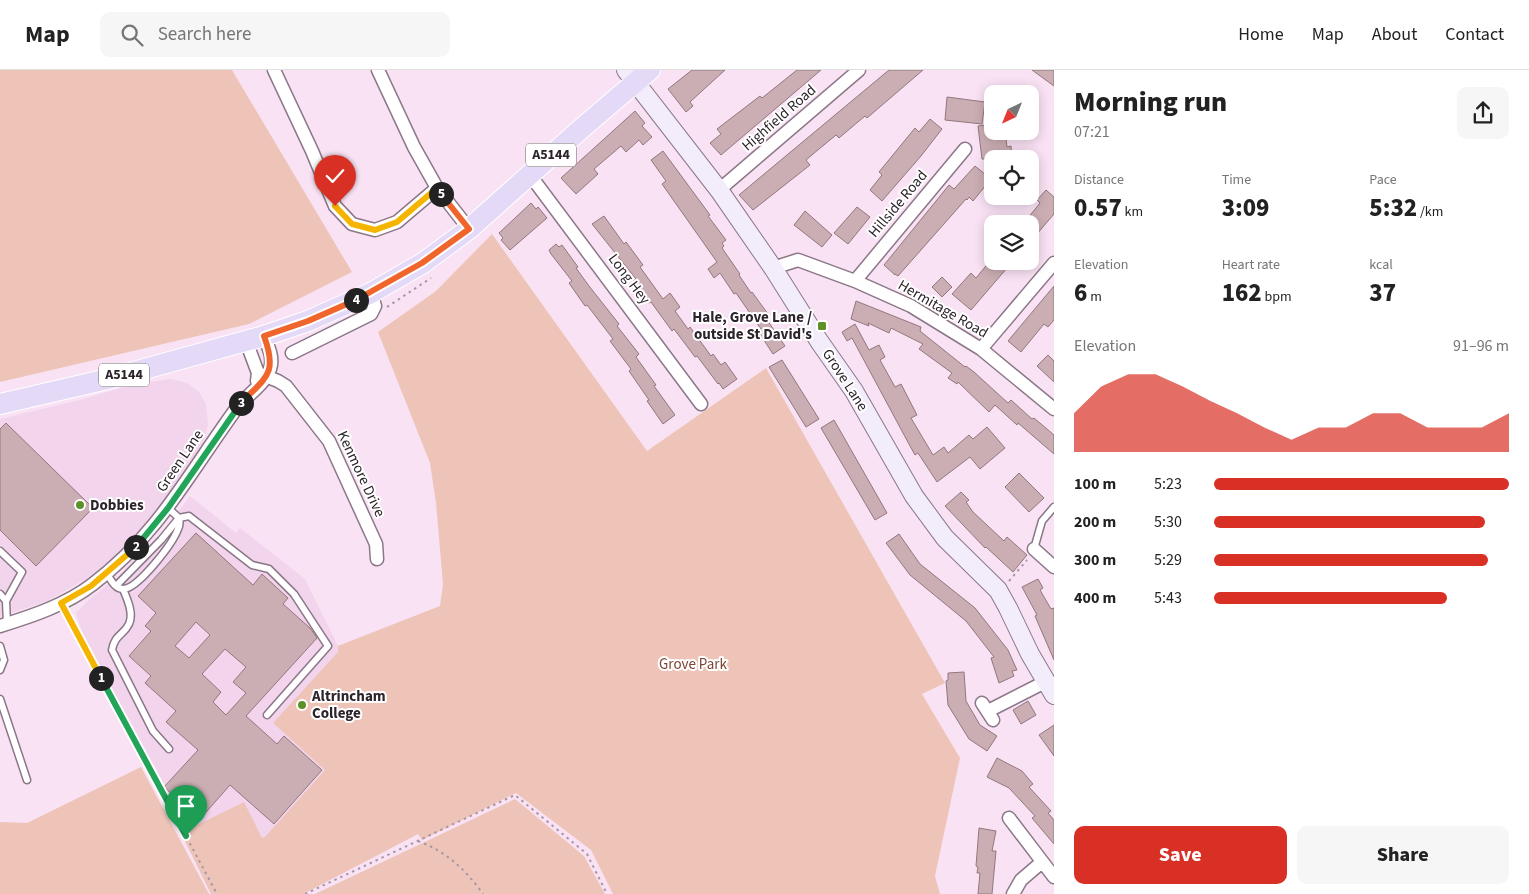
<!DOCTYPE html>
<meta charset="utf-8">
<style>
body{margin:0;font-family:"Source Sans 3",sans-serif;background:#f6f6f6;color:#222;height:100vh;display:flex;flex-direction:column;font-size:19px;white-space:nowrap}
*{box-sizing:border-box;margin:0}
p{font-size:16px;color:#767676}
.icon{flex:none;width:28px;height:28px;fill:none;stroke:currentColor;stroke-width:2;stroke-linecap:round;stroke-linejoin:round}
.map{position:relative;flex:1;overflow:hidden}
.drawer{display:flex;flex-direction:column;background:#fff;width:475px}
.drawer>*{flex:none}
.needle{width:32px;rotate:223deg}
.fabs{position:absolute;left:984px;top:15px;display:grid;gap:10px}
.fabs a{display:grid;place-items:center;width:55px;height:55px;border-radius:10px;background:#fff;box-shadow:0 2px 12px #0003;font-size:25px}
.pin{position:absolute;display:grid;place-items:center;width:42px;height:42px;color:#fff;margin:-51px -21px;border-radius:50% 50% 50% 0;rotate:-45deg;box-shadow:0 0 5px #0007}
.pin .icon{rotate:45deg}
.km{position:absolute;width:25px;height:25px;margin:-12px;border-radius:50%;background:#222;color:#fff;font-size:14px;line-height:25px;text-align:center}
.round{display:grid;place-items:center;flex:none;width:52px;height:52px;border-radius:10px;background:#f6f6f6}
.headline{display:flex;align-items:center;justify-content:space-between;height:85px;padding:0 20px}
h1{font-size:28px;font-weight:800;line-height:38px}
.metrics{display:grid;grid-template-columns:repeat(3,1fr);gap:8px;height:85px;padding:5px 20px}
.metrics div{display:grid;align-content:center}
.metrics b{font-size:25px;font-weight:800}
.metrics small{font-size:14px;font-weight:400}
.metrics p{font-size:14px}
.chart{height:140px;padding:10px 20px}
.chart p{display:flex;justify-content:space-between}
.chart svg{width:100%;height:90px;margin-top:5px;fill:#d93025;opacity:.7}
.primary-button{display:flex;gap:10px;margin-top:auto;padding:10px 20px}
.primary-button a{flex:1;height:58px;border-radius:10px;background:#d93025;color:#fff;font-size:20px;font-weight:800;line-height:58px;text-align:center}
.primary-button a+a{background:#f6f6f6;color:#222}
ul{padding:0 20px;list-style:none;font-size:16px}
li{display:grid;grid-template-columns:80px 60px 1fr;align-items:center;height:38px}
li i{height:12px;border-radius:6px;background:#d93025}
header{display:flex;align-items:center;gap:30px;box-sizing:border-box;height:70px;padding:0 25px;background:#fff;border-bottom:1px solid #e0e0e0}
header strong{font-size:24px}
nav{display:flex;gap:28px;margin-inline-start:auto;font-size:18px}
.search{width:350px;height:45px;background:#f6f6f6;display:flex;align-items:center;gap:12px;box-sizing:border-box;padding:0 18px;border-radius:10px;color:#767676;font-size:19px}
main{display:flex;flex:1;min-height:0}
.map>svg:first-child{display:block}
.built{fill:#f2d4ec}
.green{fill:#eec4b8}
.building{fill:#cbaeb3;stroke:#93777d;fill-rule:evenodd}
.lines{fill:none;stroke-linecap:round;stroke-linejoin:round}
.lane-casing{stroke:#8b7787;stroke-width:9}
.street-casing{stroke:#8b7787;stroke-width:15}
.secondary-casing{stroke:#8b7787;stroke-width:20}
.primary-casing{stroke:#fff;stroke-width:22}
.path{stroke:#a796a3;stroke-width:2;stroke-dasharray:2.5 4;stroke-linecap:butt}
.lane{stroke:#fff;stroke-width:6}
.street{stroke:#fff;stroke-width:12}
.secondary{stroke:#f2ecfb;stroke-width:18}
.primary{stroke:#e4daf7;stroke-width:20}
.split-1-casing{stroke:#fff;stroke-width:10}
.split-2-casing{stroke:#fff;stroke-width:10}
.split-3-casing{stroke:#fff;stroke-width:10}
.split-4-casing{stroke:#fff;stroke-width:10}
.split-5-casing{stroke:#fff;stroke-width:10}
.split-6-casing{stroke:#fff;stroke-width:10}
.split-1{stroke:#22a559;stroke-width:6}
.split-2{stroke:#f5b400;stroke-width:6}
.split-3{stroke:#22a559;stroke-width:6}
.split-4{stroke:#f0652b;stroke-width:6}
.split-5{stroke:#f0652b;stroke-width:6}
.split-6{stroke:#f5b400;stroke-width:6}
.poi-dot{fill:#5c912a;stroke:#fff;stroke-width:2}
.labels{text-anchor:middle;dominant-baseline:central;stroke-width:4;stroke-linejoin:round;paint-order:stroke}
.shield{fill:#fff;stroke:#6c666b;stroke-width:1}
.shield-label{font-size:14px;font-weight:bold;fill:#2d242b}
.street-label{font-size:15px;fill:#2d242b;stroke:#fff}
.poi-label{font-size:15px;font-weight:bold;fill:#2d242b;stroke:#fff;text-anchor:start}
.park-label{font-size:15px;fill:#7d4433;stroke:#fff}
</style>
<header>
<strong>Map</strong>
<div class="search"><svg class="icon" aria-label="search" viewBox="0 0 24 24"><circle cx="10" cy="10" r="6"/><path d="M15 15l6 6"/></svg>Search here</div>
<nav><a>Home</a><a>Map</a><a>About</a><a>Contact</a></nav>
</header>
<main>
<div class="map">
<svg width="1054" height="824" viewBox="0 0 1054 824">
<rect width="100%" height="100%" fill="#f9e2f4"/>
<path class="built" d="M170,309l17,4 12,9 7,12 2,21 -5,18 -47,69 -34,39 -36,28 -39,22 -47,16v-198l84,-20 46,-14z
M190,426l46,37 4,-5 65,51 33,67 100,-39 -16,233 -4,-6 -115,60h-92l-130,-265 -5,-16 16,-16 45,-36 25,-28z"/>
<path class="green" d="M0,0h232l120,202 -103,52 -249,58z
M492,164l155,217 119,-83 179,315 -23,11 38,64 -25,118 5,18h-327l-22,-44 -75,-57 -94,47 -4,-6 -115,60h-92l-30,-61 63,-31 18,36 3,-1 60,-67 -52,-47 65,-71v-6l102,-40 3,-22 -7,-81 -6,-40 -52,-131 58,-41z
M141,697l68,127h-209v-72l27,1z
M515,729l69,57 21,38h-290z"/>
<path class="building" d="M692,0h33l-35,32 3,4 -7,6 -18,-23z
M797,0h24l-100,85 -11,-12 11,-9 -4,-5 43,-33 2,2z
M889,0h34l-56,48 -2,-2 -26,22 -3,-3 -17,14 -13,11 4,5 -57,45 -14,-15z
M1032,0h22v16z
M947,27l38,5 -3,22 -37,-4z
M635,41l10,12 -3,3 10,11 -9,8 -4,-5 -13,12 -5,-6 -27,23 4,5 -22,20 -15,-16z
M930,49l12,10 -21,27 -39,45 -12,-11 12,-15 -3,-3 36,-44 4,4z
M992,54v7h13l2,16 4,-1 1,13h-30l-4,-33z
M663,81l47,64 -2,1 18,24 -4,3 2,3 -2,2 18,26 -1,1 12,18 1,-1 16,22 -3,3 20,29 -12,8 -15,-23 3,-2 -25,-36 -2,1 -14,-21 -6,5 -6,-9 9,-7 -55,-78 4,-3 -15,-21z
M975,96l16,13 -18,22 -4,-4 -2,3 -1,-1 -68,77 -3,-2v1l-11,-10 65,-80 5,4z
M1046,120l8,7v17l-24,28v-18h-7l17,-21 -3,-3z
M531,133l5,6 2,-2 9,11 -37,32 -9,-10 2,-2 -4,-5z
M857,137l13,10 -22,27 -14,-11z
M805,141l27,24 -10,12 -28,-22z
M604,146l20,28 2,-2 17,23 -3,2 23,32 7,-6 10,14 -5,4 13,18 2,-2 21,29 2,-2 8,11 4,-3 12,17 -14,10 -4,-6 -1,1 -21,-28 -2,1 -21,-28 -2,2 -21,-29 -2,1 -16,-22 3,-2 -44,-55z
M556,174l3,3 3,-2 16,22 -2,1 13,18 30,38 -2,2 22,28 -3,3 20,28 -2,1 21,29 -12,9 -16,-23 2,-1 -20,-29 2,-2 -21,-28 3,-2 -26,-34 -2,1 -16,-23 3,-2 -21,-27 -2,-4z
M990,191h23l-42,49 -19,-16 19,-21 5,5z
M942,207l10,10 -10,10 -10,-10z
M1054,216v34l-6,7 -4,-3 -23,28 -13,-11z
M856,231l65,26 -1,4 45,36 1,-1 8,6 34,31 3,-3 21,19 2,-1 20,17v19l-36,-31 -1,2 -22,-20 -6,7 -31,-30 -1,2 -9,-6 4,-5 -33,-24 4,-5 -32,-16 -2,5 -21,-10 1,3 -18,-7z
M855,254l14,26 10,-5 6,12 -5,3 15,27 6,-3 16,31 -6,3 22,37 11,-8 4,6 21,-18 4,4 14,-12 18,21 -25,21 -10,-12 -33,25 -19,-29 -3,2 -5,-9 -58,-108 -5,3 -5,-9z
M1048,285l6,6v21l-17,-16z
M782,290l37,59 -13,8 -37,-60z
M834,350l53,93 -12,7 -54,-92z
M6,353l87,85 -57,58 -36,-36v-101z
M1019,403l25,25 -15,14 -24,-25z
M961,422l8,8 -3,2 7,10 31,29 3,-4 20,18 -14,17 -27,-25 -1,1 -40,-42z
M196,463l57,52 9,-11 26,24 -5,6 27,24 7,10 -71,78 31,28 7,-8 38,34 -48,54 -44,-39 -30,34 -36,-32 34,-37 -32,-28 10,-11 -31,-28 6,-7 -22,-20 22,-25 -6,-5 11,-13 -18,-17zM196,552l14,13 -21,23 -14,-12zM225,579l21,18 -13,15 13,11 -20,22 -13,-13 8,-10 -19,-18z
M899,464l21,30 55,44 33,42 9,20 -5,1 2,5 -15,7 -8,-25 3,-1 -28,-36 -56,-46 -24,-32z
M1038,509l5,9 -3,2 11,19 3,-1v52l-19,-44 2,-1 -15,-28z
M964,602l2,29 14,24 17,11 -10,15 -18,-12 -21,-34 -2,-24 2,-1v-7z
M1028,631l8,14 -15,9 -8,-14z
M1054,655v31l-15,-21z
M997,688l25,13 11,13 -4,3 22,24 -3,2 6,7v24l-22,-26 3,-2 -26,-28 -22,-11z
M979,758l17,3 -4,20h4l-4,43h-14l2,-21h-3l1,-6 -2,-1z"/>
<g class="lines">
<defs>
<path id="lane" d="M1034,479l8,-28 12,-14
M0,481l22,21 -16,29 -6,-7
M107,504c4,6 8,15 16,15 15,0 50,-46 55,-60 2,-4 2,-7 1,-11l-11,-10
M116,516l45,-46 18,-22 10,-2 63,49 17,4 25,25 34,52 -61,69
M123,519c4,10 11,24 6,35 -6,12 -14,10 -17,26l41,81 16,18
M6,531l1,23
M0,576l4,14 -4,10
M0,629l27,81"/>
<path id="street" d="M274,0l38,81 23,55 17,18 23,6 22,-8 40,-34
M378,0l36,77 23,41 32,41
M530,105l171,229
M719,120l140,-120
M773,198l25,-8 57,21 56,25 70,43 73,60
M855,211l110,-132
M246,271l12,32 -1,8
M981,279l73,-86
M292,283l79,-39 4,-8 -4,-13
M260,304l18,7 8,5 43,55 47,103 1,15
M1034,479l20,18
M0,556c32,-10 66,-21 93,-42 64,-48 97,-112 143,-175 10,-14 28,-23 34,-40 4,-11 -2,-23 -6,-33
M982,633l11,17
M988,641l57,-29
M1009,748l45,59
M1013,824l8,-14 21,-18"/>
<path id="secondary" d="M626,0l93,120 54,78 46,73 35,50 60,105 31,42 53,52 10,18 22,46 24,41"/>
<path id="primary" d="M0,334l112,-26 152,-42 44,-15 63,-28 52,-30 46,-34 113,-101 68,-58"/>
</defs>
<use href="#lane" class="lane-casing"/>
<use href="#street" class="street-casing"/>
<use href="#secondary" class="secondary-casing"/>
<use href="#primary" class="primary-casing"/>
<path class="path" d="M387,237l44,-29
M1009,511l18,-21
M67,544l150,280
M418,771c29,11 48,29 65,53
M305,824l210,-99 72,59 20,40"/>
<use href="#lane" class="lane"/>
<use href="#street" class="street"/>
<use href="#secondary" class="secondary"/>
<use href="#primary" class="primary"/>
</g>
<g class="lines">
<defs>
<path id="split-1" d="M101,608l85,158"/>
<path id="split-2" d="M101,608l-40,-75 30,-17 45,-39"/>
<path id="split-3" d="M136,477l32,-39 73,-105"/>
<path id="split-4" d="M241,333c25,-26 37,-29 23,-67l44,-15 48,-21"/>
<path id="split-5" d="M356,230l66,-37 47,-34 -28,-35"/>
<path id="split-6" d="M335,136l17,18 23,6 22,-8 40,-34 4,6"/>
</defs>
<use href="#split-1" class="split-1-casing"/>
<use href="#split-2" class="split-2-casing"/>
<use href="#split-3" class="split-3-casing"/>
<use href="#split-4" class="split-4-casing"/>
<use href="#split-5" class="split-5-casing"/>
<use href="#split-6" class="split-6-casing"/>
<use href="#split-1" class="split-1"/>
<use href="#split-2" class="split-2"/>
<use href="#split-3" class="split-3"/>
<use href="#split-4" class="split-4"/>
<use href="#split-5" class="split-5"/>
<use href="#split-6" class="split-6"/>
</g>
<g class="poi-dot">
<rect x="817" y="251" width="10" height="10" rx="2.5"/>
<circle cx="80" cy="435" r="5"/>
<circle cx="302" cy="635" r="5"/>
</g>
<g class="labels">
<g class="shield">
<rect x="526" y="73.5" width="50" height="23" rx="4"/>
<rect x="99" y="293.5" width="50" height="23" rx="4"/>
</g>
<g class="shield-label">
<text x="551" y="85">A5144</text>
<text x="124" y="305">A5144</text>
</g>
<g class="street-label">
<text transform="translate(779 48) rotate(-41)">Highfield Road</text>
<text transform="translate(898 134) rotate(-50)">Hillside Road</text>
<text transform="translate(629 209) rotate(53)">Long Hey</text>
<text transform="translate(943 239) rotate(30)">Hermitage Road</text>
<text transform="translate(845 310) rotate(57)">Grove Lane</text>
<text transform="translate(180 391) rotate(-56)">Green Lane</text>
<text transform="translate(361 404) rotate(65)">Kenmore Drive</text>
</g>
<g class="poi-label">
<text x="812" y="247" text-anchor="end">Hale, Grove Lane /<tspan x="812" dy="17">outside St David's</tspan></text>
<text x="90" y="435">Dobbies</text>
<text x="312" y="626">Altrincham<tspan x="312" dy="17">College</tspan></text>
</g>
<g class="park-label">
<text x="693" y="594">Grove Park</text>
</g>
</g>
</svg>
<div class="fabs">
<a><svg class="needle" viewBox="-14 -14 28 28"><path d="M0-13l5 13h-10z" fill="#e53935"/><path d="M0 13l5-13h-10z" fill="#767676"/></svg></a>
<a><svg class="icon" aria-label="locate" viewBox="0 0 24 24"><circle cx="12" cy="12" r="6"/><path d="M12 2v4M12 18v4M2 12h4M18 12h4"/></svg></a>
<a><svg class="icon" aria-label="layers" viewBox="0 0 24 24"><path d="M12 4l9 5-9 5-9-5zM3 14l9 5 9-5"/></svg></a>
</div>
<div class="pin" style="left:186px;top:766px;background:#1e9e55"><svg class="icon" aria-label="arrive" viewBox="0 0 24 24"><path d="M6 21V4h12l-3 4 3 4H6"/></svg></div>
<div class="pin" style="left:335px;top:136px;background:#d93025"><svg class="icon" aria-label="check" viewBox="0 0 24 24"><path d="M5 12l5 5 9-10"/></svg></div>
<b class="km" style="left:101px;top:608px">1</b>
<b class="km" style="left:136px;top:477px">2</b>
<b class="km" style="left:241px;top:333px">3</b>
<b class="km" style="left:356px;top:230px">4</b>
<b class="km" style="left:441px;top:124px">5</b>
</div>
<section class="drawer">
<div class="headline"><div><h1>Morning run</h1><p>07:21</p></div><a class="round"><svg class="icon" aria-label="share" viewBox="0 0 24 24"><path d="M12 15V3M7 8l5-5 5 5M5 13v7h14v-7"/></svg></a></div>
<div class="metrics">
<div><p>Distance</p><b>0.57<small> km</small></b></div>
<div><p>Time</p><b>3:09</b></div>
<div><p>Pace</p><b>5:32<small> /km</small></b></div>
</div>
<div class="metrics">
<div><p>Elevation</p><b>6<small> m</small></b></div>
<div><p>Heart rate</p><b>162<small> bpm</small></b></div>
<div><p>kcal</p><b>37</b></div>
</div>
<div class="chart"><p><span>Elevation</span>91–96 m</p>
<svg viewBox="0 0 160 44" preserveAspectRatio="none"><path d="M0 44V25L10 12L20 6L30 6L40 12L50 19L60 25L70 32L80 38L90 32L100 32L110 25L120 25L130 32L140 32L150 32L160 25V44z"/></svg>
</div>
<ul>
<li><b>100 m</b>5:23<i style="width:100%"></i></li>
<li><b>200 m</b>5:30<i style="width:92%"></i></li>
<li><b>300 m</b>5:29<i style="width:93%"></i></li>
<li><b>400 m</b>5:43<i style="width:79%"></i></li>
</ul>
<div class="primary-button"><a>Save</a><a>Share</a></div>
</section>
</main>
